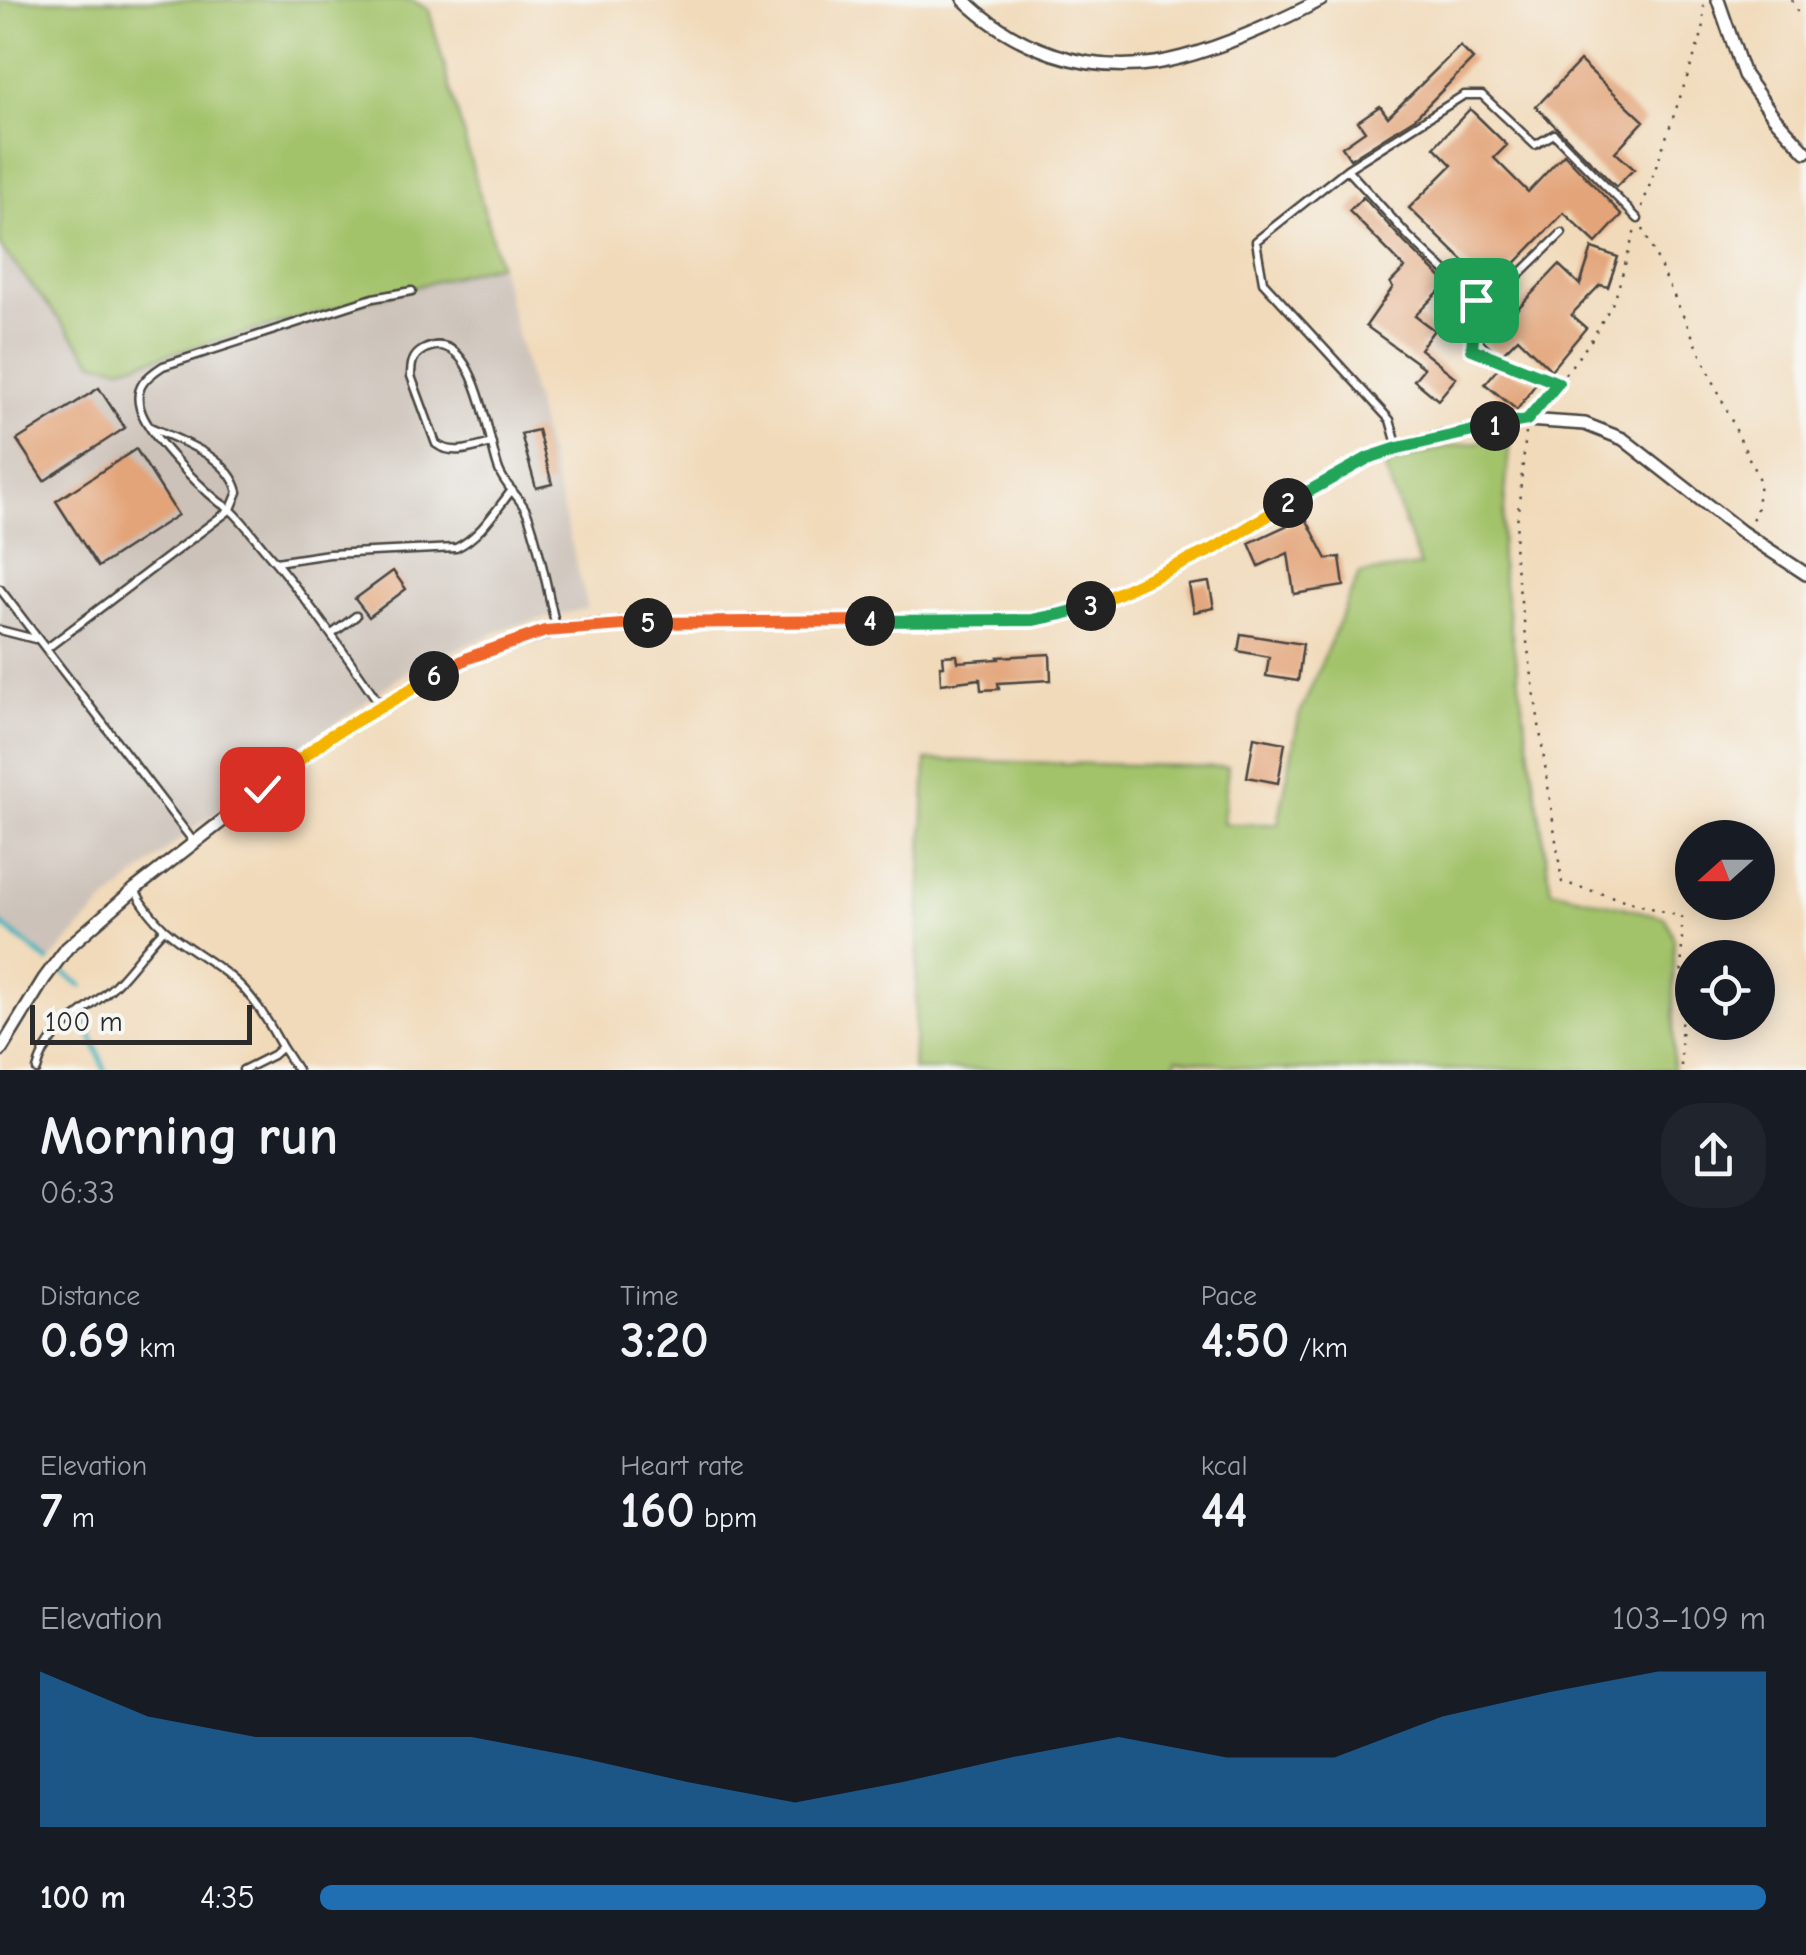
<!DOCTYPE html>
<meta charset="utf-8">
<style>
body{margin:0;font-family:"Comic Neue",sans-serif;background:#20242c;color:#f1f3f6;height:100vh;display:flex;flex-direction:column;font-size:38px;white-space:nowrap}
*{box-sizing:border-box;margin:0}
p{font-size:32px;color:#9ea1a6}
.icon{flex:none;width:55px;height:55px;fill:none;stroke:currentColor;stroke-width:2;stroke-linecap:round;stroke-linejoin:round}
.map{position:relative;height:1070px;overflow:hidden}
.details{display:flex;flex-direction:column;background:#171b24;flex:1}
.details>*{flex:none}
.needle{width:65px;rotate:249deg}
.controls{position:absolute;left:1675px;top:820px;display:grid;gap:20px}
.controls a{display:grid;place-items:center;width:100px;height:100px;border-radius:50%;background:#171b24;box-shadow:0 5px 25px #0003;font-size:50px}
.scale{position:absolute;left:30px;bottom:25px;width:222px;box-sizing:border-box;padding-left:10px;border:5px solid #2b2b2b;border-top:0;font-size:28px;line-height:35px;white-space:nowrap;color:#2b2b2b;-webkit-text-stroke:8px #f6f6f2;paint-order:stroke}
.pin{position:absolute;display:grid;place-items:center;width:85px;height:85px;color:#fff;margin:-42px;border-radius:20px;box-shadow:0 5px 15px #0006}
.km{position:absolute;width:50px;height:50px;margin:-25px;border-radius:50%;background:#222;color:#fff;font-size:28px;line-height:50px;text-align:center}
.round{display:grid;place-items:center;flex:none;width:105px;height:105px;border-radius:40px;background:#20242c}
.overview{display:flex;align-items:center;justify-content:space-between;height:170px;padding:0 40px}
h1{font-size:55px;font-weight:600;line-height:75px}
.metrics{display:grid;grid-template-columns:repeat(3,1fr);gap:15px;height:170px;padding:10px 40px}
.metrics div{display:grid;align-content:center}
.metrics b{font-size:50px;font-weight:600}
.metrics small{font-size:28px;font-weight:400}
.metrics p{font-size:28px}
.chart{height:280px;padding:20px 40px}
.chart p{display:flex;justify-content:space-between}
.chart svg{width:100%;height:180px;margin-top:10px;fill:#1f6fb2;opacity:.7}
ul{padding:0 40px;list-style:none;font-size:32px}
li{display:grid;grid-template-columns:160px 120px 1fr;align-items:center;height:75px}
li i{height:25px;border-radius:12px;background:#1f6fb2}
.map>svg:first-child{display:block}
.industrial{fill:#ccc2b9}
.green{fill:#a3c36b;stroke:#67774b;stroke-width:2.5}
.lines{fill:none;stroke-linecap:round;stroke-linejoin:round}
.stream{stroke:#44b3bf;stroke-width:5}
.building{fill:#e3a479}
.lane-casing{stroke:#494540;stroke-width:11}
.street-casing{stroke:#494540;stroke-width:16}
.path{stroke:#494540;stroke-width:2.5;stroke-dasharray:2.5 8;stroke-linecap:butt}
.lane{stroke:#fff;stroke-width:6}
.street{stroke:#fff;stroke-width:11}
.split-1-casing{stroke:#fff;stroke-width:20}
.split-2-casing{stroke:#fff;stroke-width:20}
.split-3-casing{stroke:#fff;stroke-width:20}
.split-4-casing{stroke:#fff;stroke-width:20}
.split-5-casing{stroke:#fff;stroke-width:20}
.split-6-casing{stroke:#fff;stroke-width:20}
.split-7-casing{stroke:#fff;stroke-width:20}
.split-1{stroke:#22a559;stroke-width:12}
.split-2{stroke:#22a559;stroke-width:12}
.split-3{stroke:#f5b400;stroke-width:12}
.split-4{stroke:#22a559;stroke-width:12}
.split-5{stroke:#f0652b;stroke-width:12}
.split-6{stroke:#f0652b;stroke-width:12}
.split-7{stroke:#f5b400;stroke-width:12}
</style>
<div class="map">
<svg width="1806" height="1070" viewBox="0 0 1806 1070">
<rect width="100%" height="100%" fill="#f6f6f2"/>
<filter id="ink" filterUnits="userSpaceOnUse"><feTurbulence type="fractalNoise" baseFrequency=".01" numOctaves="2"/><feDisplacementMap in="SourceGraphic" scale="20" xChannelSelector="R" yChannelSelector="G"/><feConvolveMatrix kernelMatrix="1 2 1 2 8 2 1 2 1" color-interpolation-filters="sRGB"/></filter>
<filter id="wash" filterUnits="userSpaceOnUse"><feTurbulence type="fractalNoise" baseFrequency=".0048" numOctaves="4" result="noise"/><feDisplacementMap in="SourceGraphic" scale="40" xChannelSelector="R" yChannelSelector="G"/><feGaussianBlur stdDeviation="2.25" result="paint"/><feColorMatrix in="noise" values="0 0 0 0 0 0 0 0 0 0 0 0 0 0 0 0 0 1.4 0 .05"/><feComposite in="paint" operator="in"/></filter>
<g filter="url(#wash)">
<rect width="100%" height="100%" fill="#f1daba"/>
<path class="industrial" d="M0,246l94,116 28,5 377,-103 89,344 -79,19 -99,42 -236,175 -75,64 -49,53 -50,-41z"/>
<path class="green" d="M0,0h412l17,10 70,254 -377,103 -28,-5 -94,-116z
M1510,437l-10,121 51,332 114,27 9,22 -1,131h-414l-82,-12 -4,12h-260l13,-310 302,7 -5,57h55l21,-108 60,-142 61,-8 -36,-100 62,-19z"/>
<g class="lines">
<path class="stream" d="M0,923l48,38
M62,971l20,15
M84,1017l21,53"/>
</g>
<g id="blocks">
<path class="building" d="M1460,46l13,13 -58,59 -65,41 -8,-12 23,-16 -7,-10 22,-15 8,11z
M1580,61l64,60 -29,31 19,17 -18,18 -80,-80z
M1470,109l37,36 -13,13 34,34 36,-38 58,61 -26,28 -32,-30 -73,75 -82,-80 43,-43 -18,-18z
M1363,197l42,46 42,40 -32,33 19,14 -14,19 36,29 -18,22 -24,-20 10,-12 -58,-42 27,-39 -3,-4 15,-15 -56,-57z
M1592,248l26,9 -10,30 -8,-2 -29,30 15,13 -35,42 -33,-32 -16,16 -10,-5 -12,-12 1,-8 12,-14 10,9 56,-59 21,20z
M1499,367l38,15 -20,28 -32,-26z
M99,388l26,40 -81,53 -27,-41z
M538,430l14,54 -16,4 -15,-54z
M136,449l42,66 -80,52 -42,-66z
M1305,517l22,42 13,-2 4,29 -50,8 -6,-41 -29,13 -10,-23z
M393,571l13,18 -37,28 -14,-18z
M1209,582l5,26 -20,4 -5,-27z
M1241,634l62,10 -5,37 -32,-5 3,-19 -31,-6z
M1050,654l1,26 -53,3 1,6 -18,1 -1,-11 -39,5 -1,-18h4l-1,-10 14,-1 1,7 41,-3 -1,-2z
M1254,737l31,6 -7,40 -31,-6z"/>
</g>
</g>
<g filter="url(#ink)">
<use href="#blocks" fill-opacity="0" stroke="#494540" stroke-width="2.5"/>
<g class="lines">
<defs>
<path id="lane" d="M1347,169l117,-74h18l53,50 19,-11 84,85
M1476,300l-4,49 86,34
M492,443c-19,5 -39,13 -56,1l-25,-68c0,-11 1,-20 12,-26 53,-28 64,90 76,120 6,17 23,28 29,45 13,36 19,75 28,112
M1398,448l-8,-28 -127,-138 -7,-41 91,-72 63,69 66,62 20,-3 66,-64
M276,562l53,-8 127,-6c24,-11 40,-38 56,-58
M0,589l193,252
M0,630l35,9
M332,634l24,-18
M46,649l185,-140 7,-17c-9,-36 -58,-51 -88,-65
M381,706c-36,-53 -73,-106 -115,-155 -11,-13 -22,-29 -35,-41 -4,-3 -8,-5 -12,-8 -22,-18 -72,-68 -79,-94 -6,-21 6,-31 23,-42l210,-68 39,-7
M135,890c27,50 57,55 97,88 23,19 36,44 50,69l-9,8 -30,15
M282,1047l15,23
M37,1070c10,-43 52,-58 79,-86 17,-17 30,-37 47,-54"/>
<path id="street" d="M964,0c50,48 121,74 191,63 51,-8 119,-39 166,-63
M1718,0l26,75 30,42 32,35
M0,1051l44,-72 23,-31 68,-59 196,-153 82,-49 55,-29 89,-29 92,-7 384,-3 53,-11 129,-60 91,-56 62,-34 72,-21 87,-17 58,4 38,15 119,93 64,42"/>
</defs>
<use href="#lane" class="lane-casing"/>
<use href="#street" class="street-casing"/>
<path class="path" d="M1792,0l5,11 9,7
M1642,207l60,-173 2,-27 -5,-7
M1643,229l117,253 -4,32 -7,9
M1565,374l25,-32 25,-43 20,-69
M1537,409l14,-17
M1526,433l-12,120 48,329 120,35 -1,153"/>
<use href="#lane" class="lane"/>
<use href="#street" class="street"/>
</g>
</g>
<g class="lines" filter="url(#ink)">
<defs>
<path id="split-1" d="M1476,300l-4,49 86,34 -31,37 -32,6"/>
<path id="split-2" d="M1288,503l80,-45 30,-10 97,-22"/>
<path id="split-3" d="M1091,606l124,-58 73,-45"/>
<path id="split-4" d="M870,621l163,-1 29,-6 29,-8"/>
<path id="split-5" d="M648,623l222,-2"/>
<path id="split-6" d="M434,676l34,-18 77,-27 103,-8"/>
<path id="split-7" d="M262,789l68,-53 104,-60"/>
</defs>
<use href="#split-1" class="split-1-casing"/>
<use href="#split-2" class="split-2-casing"/>
<use href="#split-3" class="split-3-casing"/>
<use href="#split-4" class="split-4-casing"/>
<use href="#split-5" class="split-5-casing"/>
<use href="#split-6" class="split-6-casing"/>
<use href="#split-7" class="split-7-casing"/>
<use href="#split-1" class="split-1"/>
<use href="#split-2" class="split-2"/>
<use href="#split-3" class="split-3"/>
<use href="#split-4" class="split-4"/>
<use href="#split-5" class="split-5"/>
<use href="#split-6" class="split-6"/>
<use href="#split-7" class="split-7"/>
</g>
</svg>
<div class="controls">
<a><svg class="needle" viewBox="-14 -14 28 28"><path d="M0-13l5 13h-10z" fill="#e53935"/><path d="M0 13l5-13h-10z" fill="#9ea1a6"/></svg></a>
<a><svg class="icon" aria-label="locate" viewBox="0 0 24 24"><circle cx="12" cy="12" r="6"/><path d="M12 2v4M12 18v4M2 12h4M18 12h4"/></svg></a>
</div>
<div class="scale">100 m</div>
<div class="pin" style="left:1476px;top:300px;background:#1e9e55"><svg class="icon" aria-label="arrive" viewBox="0 0 24 24"><path d="M6 21V4h12l-3 4 3 4H6"/></svg></div>
<div class="pin" style="left:262px;top:789px;background:#d93025"><svg class="icon" aria-label="check" viewBox="0 0 24 24"><path d="M5 12l5 5 9-10"/></svg></div>
<b class="km" style="left:1495px;top:426px">1</b>
<b class="km" style="left:1288px;top:503px">2</b>
<b class="km" style="left:1091px;top:606px">3</b>
<b class="km" style="left:870px;top:621px">4</b>
<b class="km" style="left:648px;top:623px">5</b>
<b class="km" style="left:434px;top:676px">6</b>
</div>
<section class="details">
<div class="overview"><div><h1>Morning run</h1><p>06:33</p></div><a class="round"><svg class="icon" aria-label="share" viewBox="0 0 24 24"><path d="M12 15V3M7 8l5-5 5 5M5 13v7h14v-7"/></svg></a></div>
<div class="metrics">
<div><p>Distance</p><b>0.69<small> km</small></b></div>
<div><p>Time</p><b>3:20</b></div>
<div><p>Pace</p><b>4:50<small> /km</small></b></div>
</div>
<div class="metrics">
<div><p>Elevation</p><b>7<small> m</small></b></div>
<div><p>Heart rate</p><b>160<small> bpm</small></b></div>
<div><p>kcal</p><b>44</b></div>
</div>
<div class="chart"><p><span>Elevation</span>103–109 m</p>
<svg viewBox="0 0 160 44" preserveAspectRatio="none"><path d="M0 44V6L10 17L20 22L30 22L40 22L50 27L60 33L70 38L80 33L90 27L100 22L110 27L120 27L130 17L140 11L150 6L160 6V44z"/></svg>
</div>
<ul>
<li><b>100 m</b>4:35<i style="width:100%"></i></li>
</ul>
</section>
